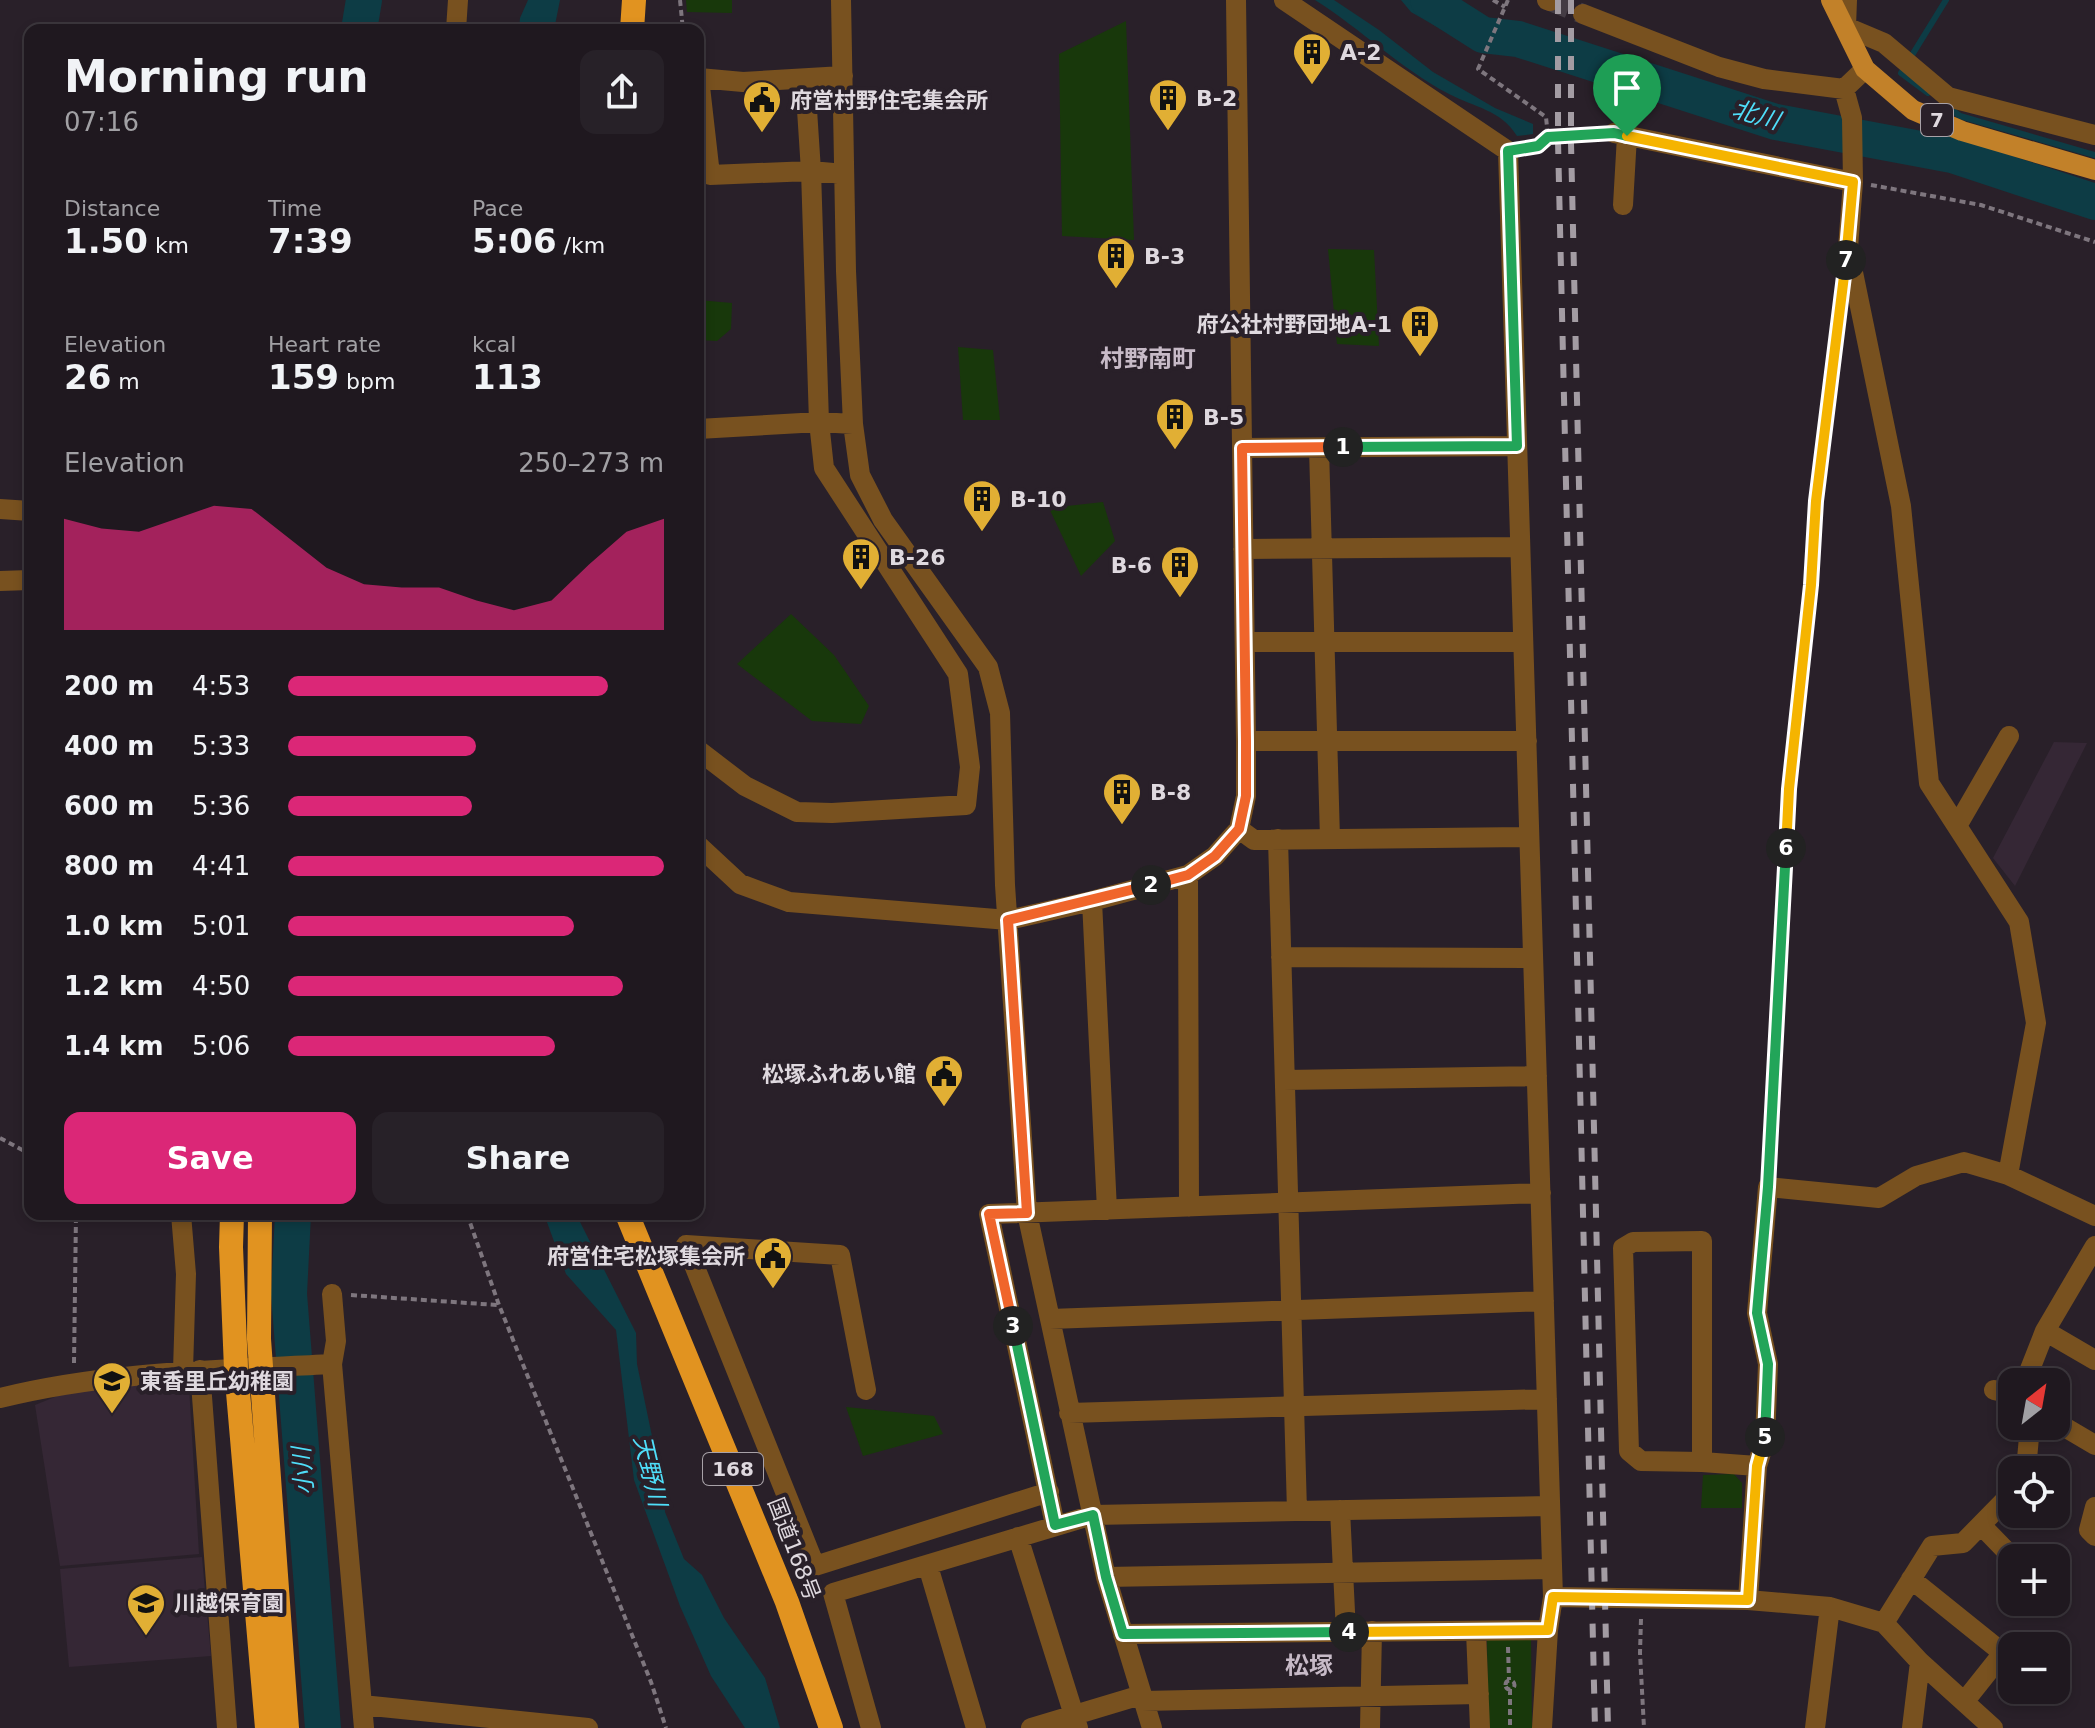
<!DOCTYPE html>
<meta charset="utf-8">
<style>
body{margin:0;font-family:"DejaVu Sans","Noto Sans JP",sans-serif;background:#272128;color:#f1f3f6;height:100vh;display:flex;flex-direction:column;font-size:30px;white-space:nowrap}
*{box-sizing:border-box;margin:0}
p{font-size:26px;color:#a1a0a4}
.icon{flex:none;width:44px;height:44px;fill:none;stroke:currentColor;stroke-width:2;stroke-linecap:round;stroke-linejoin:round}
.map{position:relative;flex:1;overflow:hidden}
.details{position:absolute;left:24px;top:24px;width:680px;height:1196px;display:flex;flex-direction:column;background:#1f181f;border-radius:16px;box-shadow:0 4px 12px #0003,0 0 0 2px #3c373d}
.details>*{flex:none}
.needle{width:52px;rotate:31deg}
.buttons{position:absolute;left:1998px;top:1368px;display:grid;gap:16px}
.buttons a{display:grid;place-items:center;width:72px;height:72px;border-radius:16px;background:#1f181f;box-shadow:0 4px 12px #0003,0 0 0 2px #3c373d;font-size:40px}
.pin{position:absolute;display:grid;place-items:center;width:68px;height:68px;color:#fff;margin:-82px -34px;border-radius:50% 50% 50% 0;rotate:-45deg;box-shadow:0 0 8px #0007}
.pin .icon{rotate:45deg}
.km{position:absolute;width:40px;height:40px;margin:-20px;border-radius:50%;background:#222;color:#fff;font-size:22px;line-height:40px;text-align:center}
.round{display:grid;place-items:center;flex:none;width:84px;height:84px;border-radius:16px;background:#272128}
.overview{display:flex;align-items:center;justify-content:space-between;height:136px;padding:0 40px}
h1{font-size:44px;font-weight:700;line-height:60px}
.metrics{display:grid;grid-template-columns:repeat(3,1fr);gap:12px;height:136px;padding:8px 40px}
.metrics div{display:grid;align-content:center}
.metrics b{font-size:34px;font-weight:700}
.metrics small{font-size:22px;font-weight:400}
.metrics p{font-size:22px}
.chart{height:224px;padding:16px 40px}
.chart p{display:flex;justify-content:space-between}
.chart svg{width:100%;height:144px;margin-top:8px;fill:#db2777;opacity:.7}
.action{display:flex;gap:16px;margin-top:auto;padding:16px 40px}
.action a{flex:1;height:92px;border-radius:16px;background:#db2777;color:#fff;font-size:32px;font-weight:700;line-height:92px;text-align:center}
.action a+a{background:#272128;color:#f1f3f6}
ul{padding:0 40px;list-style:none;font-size:26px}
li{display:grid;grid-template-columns:128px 96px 1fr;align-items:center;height:60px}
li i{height:20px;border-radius:10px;background:#db2777}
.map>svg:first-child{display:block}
.built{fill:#352735}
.green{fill:#18380b}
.water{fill:#0d3c45}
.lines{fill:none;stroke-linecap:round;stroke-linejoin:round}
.stream{stroke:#0d3c45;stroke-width:6}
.river{stroke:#0d3c45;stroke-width:36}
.minor-tunnel{stroke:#443c44;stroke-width:20;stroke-dasharray:20 10;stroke-linecap:butt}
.path{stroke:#7e767e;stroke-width:4;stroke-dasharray:6 4;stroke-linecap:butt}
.minor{stroke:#78511f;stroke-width:20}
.major{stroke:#c28129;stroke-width:20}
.highway{stroke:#e19320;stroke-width:24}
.rail{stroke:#a39ca3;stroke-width:6;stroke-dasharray:14 14;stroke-linecap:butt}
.split-1-casing{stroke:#fff;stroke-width:16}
.split-2-casing{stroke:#fff;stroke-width:16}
.split-3-casing{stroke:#fff;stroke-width:16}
.split-4-casing{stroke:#fff;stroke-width:16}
.split-5-casing{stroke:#fff;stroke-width:16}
.split-6-casing{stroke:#fff;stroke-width:16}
.split-7-casing{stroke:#fff;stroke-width:16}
.split-8-casing{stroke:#fff;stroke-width:16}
.split-1{stroke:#22a559;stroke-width:10}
.split-2{stroke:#f0652b;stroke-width:10}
.split-3{stroke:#f0652b;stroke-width:10}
.split-4{stroke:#22a559;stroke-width:10}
.split-5{stroke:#f5b400;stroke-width:10}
.split-6{stroke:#22a559;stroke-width:10}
.split-7{stroke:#f5b400;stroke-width:10}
.split-8{stroke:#f5b400;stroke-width:10}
.labels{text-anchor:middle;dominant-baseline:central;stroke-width:8;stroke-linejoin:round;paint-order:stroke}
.shield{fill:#292029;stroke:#a8a2a8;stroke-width:2}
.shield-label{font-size:20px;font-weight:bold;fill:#dfd9df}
.poi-label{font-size:22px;font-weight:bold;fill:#dfd9df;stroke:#292029;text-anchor:start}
.street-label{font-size:22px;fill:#dfd9df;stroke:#292029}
.water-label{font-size:24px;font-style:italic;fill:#4fdef9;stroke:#292029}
.neighbourhood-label{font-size:24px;font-weight:bold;fill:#c7bac7;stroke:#292029}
</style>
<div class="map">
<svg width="2095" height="1728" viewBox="0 0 2095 1728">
<rect width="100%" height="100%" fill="#292029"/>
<path class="built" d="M2054,742l33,1 -72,143 -22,-28z
M172,1378l17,8 10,168 -139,12 -25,-161 52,-21z
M202,1557l9,99 -142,11 -9,-98z"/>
<path class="green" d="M686,0h46v13l-45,-1z
M1126,21l8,219 -72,-4 -3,-182z
M1328,249l46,1 5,96 -42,-2z
M698,300l34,3 -1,26 -14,12 -19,-1z
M958,347l35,3 7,70h-37z
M1103,502l12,39 -34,35 -32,-68z
M791,614l43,41 35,51 -8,18 -49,-3 -75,-57z
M846,1407l88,9 9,18 -80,22z
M1734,1474l8,9v25h-41l2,-33z
M1487,1638h44l1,90h-44z"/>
<path class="water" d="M528,0h32l-6,30h-35l1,-12z
M1315,0h19l45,30 54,42 62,36 38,16v10l-16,2c-16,-26 -43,-29 -68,-42 -48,-25 -88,-65 -134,-94z
M1401,0h40l44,27 25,4 29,10 -4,12 -29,-10 -34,4 -61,-35z
M544,1214h32l60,119 1,31 27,130 1,18 19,47 18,16 22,43 41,60 15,50h-35l-34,-52 -31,-70 -46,-126 -18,-150 -50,-56z"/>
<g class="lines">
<path class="stream" d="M1928,93l-27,-20 45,-73
M1944,104l16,12 135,39"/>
<path class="river" d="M1428,0l55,35 35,4 258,83 176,33 143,47
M359,30l5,-30
M293,1214l-4,80 34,434"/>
<path class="minor-tunnel" d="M1550,1l33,13"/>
<path class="path" d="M680,0l3,30
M1493,0l12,7
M1508,0l-30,69 68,48 2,20 -10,9 -12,2
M1548,137l50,-3
M1871,185l110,20 114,37
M0,1138l30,16
M1769,1169l20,-380 22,-204 5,-84 24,-192
M467,1214l32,91 152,377 15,46
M351,1295l146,10
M74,1363l2,-149
M1641,1619l-1,34 4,75
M1508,1647l1,33
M1505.5 1685a4.5 4.5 0 1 1 9 0a4.5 4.5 0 1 1-9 0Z
M1510,1689v39"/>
<path class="minor" d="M841,0l5,271 7,153 7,51 23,45 105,147 12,46 5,172 22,328 79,364 46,151
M1284,0l224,151 45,1446 -5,33 -6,98
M1547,0l3,1
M1847,0l-1,27 38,16 64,54 147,38
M1583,14l136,53 45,12 80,10 21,-20
M456,30l2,-30
M805,79l6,92 -101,4 -11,-97 44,4 100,-6
M1844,89l8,29 1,64 -5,66 53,258 28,277 90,139 17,101 -28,152 87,41
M1614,133l239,49
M1623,205l4,-69
M698,429l121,-7 -8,-251 33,3
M1242,448l275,-2
M1319,448l11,391
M0,509l30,2
M1243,549l277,-2
M0,581l30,-1
M1245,642h278
M1246,741h281
M698,750l47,36 52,26 35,1 134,-8 4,-38 -12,-93 -134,-206 -5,-46 34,2
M1957,826l52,-90
M1239,829l15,11 275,-3
M1278,839l19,672
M698,845l42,39 49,18 219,18 84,-19 96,-26 27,-19 24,-27 7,-33v-55l-10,-741
M1188,875l1,332
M1092,901l15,309
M1281,957l252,1
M1285,1080l252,-4
M181,1214l5,60 -3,96
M332,1294l4,47 -4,23 32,364
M1050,1319l494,-18
M2045,1331l50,29
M200,1370l27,358
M2025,1382l20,-51 50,-85
M866,1390l-26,-135 -154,-10 129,321 234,-74
M1994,1390l18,4
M0,1398c109,-27 220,-28 332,-34
M1069,1413l478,-14
M2056,1422l39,23
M1702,1462l-61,-1 -12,-10 -6,-203 10,-6 69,-1v221l55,4 -9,134
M1757,1466l8,-26 3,-76 -11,-51 11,-126 111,11 37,-22 48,-14 44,13
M2026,1470l4,-44
M2095,1507l-6,23 6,6
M1340,1510l6,122
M1055,1525l-66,-311 552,-21
M1981,1525l32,33
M1018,1537l60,191
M928,1566l48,162
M1106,1577l446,-8
M1911,1579l92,74 -39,49
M1553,1597l195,3 82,7 54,16 36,39 73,66
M1884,1623l48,-77 31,-3 49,-50
M1476,1631l4,97
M1123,1634l425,-4
M1143,1701l336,-7
M362,1705l226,23
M871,1728l-38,-135 260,-78 457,-9
M1031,1728l110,-33
M1370,1728l2,-97
M1815,1728l15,-121
M1912,1728l8,-66"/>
<path class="major" d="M1831,0l34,69 48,41 49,21 133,39"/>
<path class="highway" d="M632,30l2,-30
M232,1214l-1,33 5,122 31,359
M260,1214l-1,125 28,389
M627,1214l160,388 44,126"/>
<path class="rail" d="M1558,0v141l37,1587
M1571,0v143l37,1585"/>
</g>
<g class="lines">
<defs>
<path id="split-1" d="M1343,447l174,-1 -9,-295 30,-5 10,-9 66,-4 13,3"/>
<path id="split-2" d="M1151,885l37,-10 27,-19 24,-27 7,-33v-55l-4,-293 101,-1"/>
<path id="split-3" d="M1013,1326l-24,-112 38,-1 -19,-293 143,-35"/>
<path id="split-4" d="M1013,1326l42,199 38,-10 13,62 17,57 226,-2"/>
<path id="split-5" d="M1349,1632l199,-2 5,-33 195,3 9,-134 8,-29"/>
<path id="split-6" d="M1765,1437l3,-73 -11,-51 11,-126 18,-339"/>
<path id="split-7" d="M1786,848l3,-59 22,-204 5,-84 30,-241"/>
<path id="split-8" d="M1627,136l226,46 -7,78"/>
</defs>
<use href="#split-1" class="split-1-casing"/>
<use href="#split-2" class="split-2-casing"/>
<use href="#split-3" class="split-3-casing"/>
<use href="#split-4" class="split-4-casing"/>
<use href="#split-5" class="split-5-casing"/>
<use href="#split-6" class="split-6-casing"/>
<use href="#split-7" class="split-7-casing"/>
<use href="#split-8" class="split-8-casing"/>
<use href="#split-1" class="split-1"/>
<use href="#split-2" class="split-2"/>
<use href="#split-3" class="split-3"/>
<use href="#split-4" class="split-4"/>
<use href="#split-5" class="split-5"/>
<use href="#split-6" class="split-6"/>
<use href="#split-7" class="split-7"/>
<use href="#split-8" class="split-8"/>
</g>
<defs>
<symbol id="building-pin" viewBox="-11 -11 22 30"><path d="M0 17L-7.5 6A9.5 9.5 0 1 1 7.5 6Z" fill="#e1af34" stroke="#292029"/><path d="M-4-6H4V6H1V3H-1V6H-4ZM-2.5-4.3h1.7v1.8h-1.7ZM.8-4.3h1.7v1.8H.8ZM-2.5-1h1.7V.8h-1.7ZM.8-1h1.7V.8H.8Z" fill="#111"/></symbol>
<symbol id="civic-pin" viewBox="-11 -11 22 30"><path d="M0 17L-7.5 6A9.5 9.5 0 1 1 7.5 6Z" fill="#e1af34" stroke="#292029"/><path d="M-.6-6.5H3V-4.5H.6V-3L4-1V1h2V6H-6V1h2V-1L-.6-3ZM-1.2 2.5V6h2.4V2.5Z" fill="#111"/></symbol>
<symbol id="school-pin" viewBox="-11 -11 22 30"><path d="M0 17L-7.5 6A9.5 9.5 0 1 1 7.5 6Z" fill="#e1af34" stroke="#292029"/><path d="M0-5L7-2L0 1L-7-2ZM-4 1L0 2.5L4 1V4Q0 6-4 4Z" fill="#111"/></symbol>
</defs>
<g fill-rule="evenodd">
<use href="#building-pin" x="1290" y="30" width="44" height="60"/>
<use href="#building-pin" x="1146" y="76" width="44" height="60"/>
<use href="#civic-pin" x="740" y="78" width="44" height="60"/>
<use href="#building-pin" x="1094" y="234" width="44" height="60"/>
<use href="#building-pin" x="1398" y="302" width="44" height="60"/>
<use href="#building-pin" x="1153" y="395" width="44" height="60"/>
<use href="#building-pin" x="960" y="477" width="44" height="60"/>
<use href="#building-pin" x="839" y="535" width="44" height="60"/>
<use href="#building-pin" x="1158" y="543" width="44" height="60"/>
<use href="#building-pin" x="1100" y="770" width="44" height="60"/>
<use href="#civic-pin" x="922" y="1052" width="44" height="60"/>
<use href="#civic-pin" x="751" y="1234" width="44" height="60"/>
<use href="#school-pin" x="90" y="1359" width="44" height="60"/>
<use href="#school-pin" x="124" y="1581" width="44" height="60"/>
</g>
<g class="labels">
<g class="shield">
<rect x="1921" y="104" width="32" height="32" rx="6"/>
<rect x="703" y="1453" width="60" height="32" rx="6"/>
</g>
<g class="shield-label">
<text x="1937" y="120">7</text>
<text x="733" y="1469">168</text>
</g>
<g class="poi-label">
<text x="1340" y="52">A-2</text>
<text x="1196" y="98">B-2</text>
<text x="790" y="100">府営村野住宅集会所</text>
<text x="1144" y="256">B-3</text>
<text x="1392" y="324" text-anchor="end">府公社村野団地A-1</text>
<text x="1203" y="417">B-5</text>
<text x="1010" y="499">B-10</text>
<text x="889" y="557">B-26</text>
<text x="1152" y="565" text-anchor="end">B-6</text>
<text x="1150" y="792">B-8</text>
<text x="916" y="1074" text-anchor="end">松塚ふれあい館</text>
<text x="745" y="1256" text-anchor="end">府営住宅松塚集会所</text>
<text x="140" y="1381">東香里丘幼稚園</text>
<text x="174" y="1603">川越保育園</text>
</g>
<g class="street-label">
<text transform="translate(794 1549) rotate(69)">国道168号</text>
</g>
<g class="water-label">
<text transform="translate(1756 115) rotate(16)">北川</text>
<text transform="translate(303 1471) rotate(-94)">小川</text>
<text transform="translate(650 1471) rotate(77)">天野川</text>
</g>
<g class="neighbourhood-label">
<text x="1148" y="359">村野南町</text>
<text x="1309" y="1666">松塚</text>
</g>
</g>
</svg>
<div class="buttons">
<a><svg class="needle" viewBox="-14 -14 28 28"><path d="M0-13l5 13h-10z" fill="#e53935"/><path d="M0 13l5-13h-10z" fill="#a1a0a4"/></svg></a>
<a><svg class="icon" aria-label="locate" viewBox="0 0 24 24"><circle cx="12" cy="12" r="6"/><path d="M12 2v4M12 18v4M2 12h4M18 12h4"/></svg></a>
<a>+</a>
<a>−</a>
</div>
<div class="pin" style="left:1627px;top:136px;background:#1e9e55"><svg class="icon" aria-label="arrive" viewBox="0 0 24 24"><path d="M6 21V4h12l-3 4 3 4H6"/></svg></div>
<b class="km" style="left:1343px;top:447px">1</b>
<b class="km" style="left:1151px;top:885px">2</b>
<b class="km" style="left:1013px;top:1326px">3</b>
<b class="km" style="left:1349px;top:1632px">4</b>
<b class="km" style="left:1765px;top:1437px">5</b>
<b class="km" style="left:1786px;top:848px">6</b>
<b class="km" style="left:1846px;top:260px">7</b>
<section class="details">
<div class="overview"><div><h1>Morning run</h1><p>07:16</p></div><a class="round"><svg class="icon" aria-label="share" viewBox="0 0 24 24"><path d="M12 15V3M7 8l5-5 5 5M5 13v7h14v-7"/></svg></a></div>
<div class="metrics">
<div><p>Distance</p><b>1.50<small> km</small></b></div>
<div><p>Time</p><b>7:39</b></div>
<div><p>Pace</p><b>5:06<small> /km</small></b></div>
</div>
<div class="metrics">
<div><p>Elevation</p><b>26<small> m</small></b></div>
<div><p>Heart rate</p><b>159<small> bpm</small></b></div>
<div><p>kcal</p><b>113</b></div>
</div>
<div class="chart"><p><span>Elevation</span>250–273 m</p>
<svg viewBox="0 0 160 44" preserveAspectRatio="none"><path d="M0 44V10L10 13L20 14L30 10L40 6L50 7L60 16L70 25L80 30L90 31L100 31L110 35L120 38L130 35L140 24L150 14L160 10V44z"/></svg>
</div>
<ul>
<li><b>200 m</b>4:53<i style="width:85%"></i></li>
<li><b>400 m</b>5:33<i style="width:50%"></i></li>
<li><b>600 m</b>5:36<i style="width:49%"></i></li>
<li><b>800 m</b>4:41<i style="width:100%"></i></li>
<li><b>1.0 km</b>5:01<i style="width:76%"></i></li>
<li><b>1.2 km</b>4:50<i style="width:89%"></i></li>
<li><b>1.4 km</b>5:06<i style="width:71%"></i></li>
</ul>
<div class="action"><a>Save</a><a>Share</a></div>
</section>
</div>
